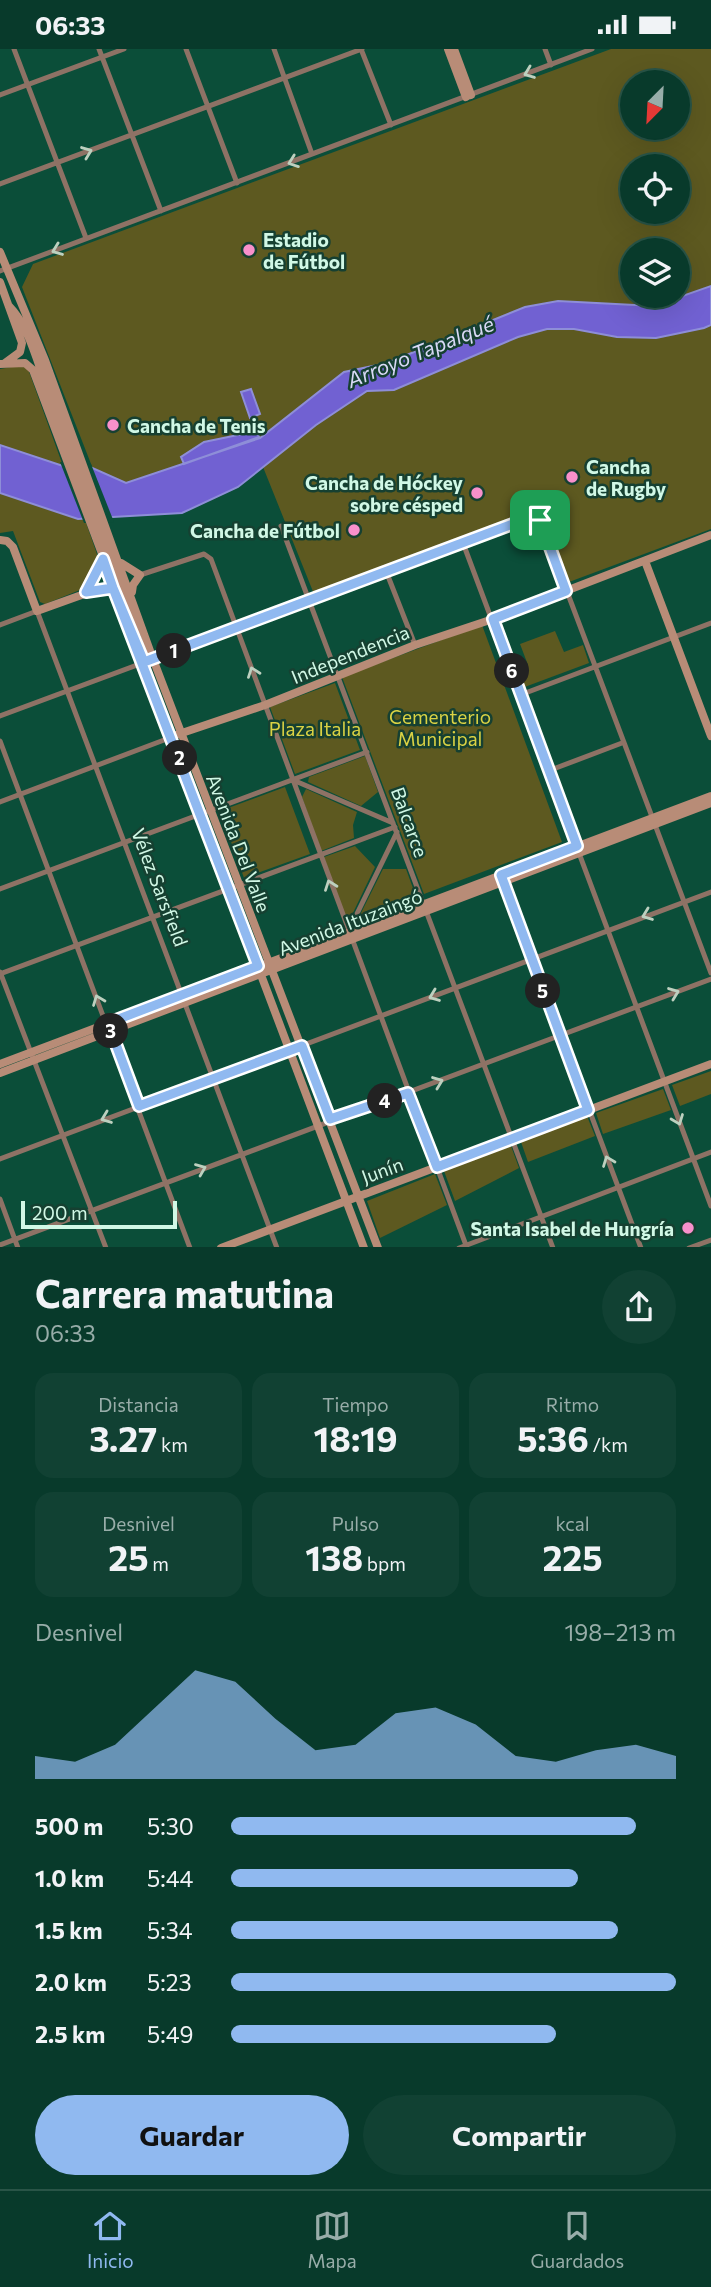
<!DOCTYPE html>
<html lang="es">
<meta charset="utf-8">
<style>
body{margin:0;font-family:Commissioner,sans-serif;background:#114133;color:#f1f3f6;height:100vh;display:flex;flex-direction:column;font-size:26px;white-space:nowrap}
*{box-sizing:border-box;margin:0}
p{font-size:23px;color:#98ada9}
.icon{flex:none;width:38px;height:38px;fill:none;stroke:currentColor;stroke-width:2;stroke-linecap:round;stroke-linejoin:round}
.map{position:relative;height:1198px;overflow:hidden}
.details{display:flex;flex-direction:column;background:#083a2b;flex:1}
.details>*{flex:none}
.needle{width:46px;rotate:204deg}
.buttons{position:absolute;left:620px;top:21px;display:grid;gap:14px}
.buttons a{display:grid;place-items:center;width:70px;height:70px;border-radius:50%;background:#083a2b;box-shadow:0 7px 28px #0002,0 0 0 2px #295447;font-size:35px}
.scale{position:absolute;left:21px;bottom:18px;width:156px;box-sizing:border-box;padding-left:7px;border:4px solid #d1f8e6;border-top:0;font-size:19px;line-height:24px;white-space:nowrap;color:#d1f8e6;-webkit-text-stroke:5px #164031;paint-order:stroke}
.pin{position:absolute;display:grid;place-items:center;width:60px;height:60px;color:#fff;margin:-30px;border-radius:14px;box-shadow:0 4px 10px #0006}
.km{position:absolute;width:35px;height:35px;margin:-18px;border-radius:50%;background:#222;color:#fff;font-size:19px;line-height:35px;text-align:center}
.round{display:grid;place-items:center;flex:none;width:74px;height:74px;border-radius:37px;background:#114133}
.head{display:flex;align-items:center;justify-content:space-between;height:119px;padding:0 35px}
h1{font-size:38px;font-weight:700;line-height:52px}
.metrics{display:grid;grid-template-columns:repeat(3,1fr);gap:10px;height:119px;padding:7px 35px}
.metrics div{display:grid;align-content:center;border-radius:18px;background:#114133;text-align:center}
.metrics b{font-size:35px;font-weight:700}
.metrics small{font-size:19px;font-weight:400}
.metrics p{font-size:19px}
.chart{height:196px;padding:14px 35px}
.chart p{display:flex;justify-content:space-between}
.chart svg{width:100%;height:126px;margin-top:7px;fill:#90b9f0;opacity:.7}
.primary-button{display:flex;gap:14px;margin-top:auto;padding:14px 35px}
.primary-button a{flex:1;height:80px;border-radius:42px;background:#90b9f0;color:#111;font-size:28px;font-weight:700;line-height:80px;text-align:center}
.primary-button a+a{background:#114133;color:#f1f3f6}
ul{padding:0 35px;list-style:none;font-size:23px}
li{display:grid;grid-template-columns:112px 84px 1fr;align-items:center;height:52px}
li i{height:18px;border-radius:9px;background:#90b9f0}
.status{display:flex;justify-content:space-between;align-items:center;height:49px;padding:0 35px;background:#083a2b;direction:ltr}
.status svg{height:19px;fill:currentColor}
.tab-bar{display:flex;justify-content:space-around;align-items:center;height:98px;border-top:2px solid #295447;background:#083a2b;font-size:19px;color:#98ada9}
.tab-bar a{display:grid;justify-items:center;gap:4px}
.tab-bar .current{color:#90b9f0}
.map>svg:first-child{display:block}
.green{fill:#5d5920;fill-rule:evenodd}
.water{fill:#7161d2;stroke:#8e8ed8;stroke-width:2}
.pier{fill:#0b4e39}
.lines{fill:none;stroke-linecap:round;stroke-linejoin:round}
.street{stroke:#8e7265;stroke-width:5}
.secondary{stroke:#b88c77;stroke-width:8}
.oneway{stroke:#bdd0bf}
.route-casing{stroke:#fff;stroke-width:14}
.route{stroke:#90b9f0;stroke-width:9}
.poi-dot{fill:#f890cb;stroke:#164031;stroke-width:2.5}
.labels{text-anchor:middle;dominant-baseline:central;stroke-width:5;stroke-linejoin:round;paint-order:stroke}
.poi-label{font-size:19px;font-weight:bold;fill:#d1f8e6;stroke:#164031;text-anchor:start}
.street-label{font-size:19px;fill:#d1f8e6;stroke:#164031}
.park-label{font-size:19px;fill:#dad244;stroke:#164031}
.water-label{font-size:21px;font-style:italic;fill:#d9d9f6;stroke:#164031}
</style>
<div class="status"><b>06:33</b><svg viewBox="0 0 49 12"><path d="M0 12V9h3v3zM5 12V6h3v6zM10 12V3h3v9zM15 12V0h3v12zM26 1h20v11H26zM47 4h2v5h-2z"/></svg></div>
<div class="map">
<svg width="711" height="1199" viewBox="0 0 711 1199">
<rect width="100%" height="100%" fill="#0b4e39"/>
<path class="green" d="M611,0h100v237l-57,20 -96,-5 -33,6 -138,56 -43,9 -84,66 -134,45 -33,-14 -71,-182 11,-23zM632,33h45v46h-45zM632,117h45v46h-45zM632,201h45v46h-45z
M711,276v204l-142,53 -27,-74 -228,86 -51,-127 53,-42 51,-34 27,-1 124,-53 29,-8h27l43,8z
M23,316l5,4 35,97 -63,-21v-76z
M0,444l85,27 14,40 -14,28 -40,16 -5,-2 -27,-71 -13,2z
M482,576l80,217 -138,52 -82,-217z
M555,582l9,21 19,-7 6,18 -67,25 -7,-18 13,-5 -8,-21z
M335,634l25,67 -65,24 -25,-67z
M365,707l13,36 -17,14 -53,-24 1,-5z
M285,738l25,67 -66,24 -24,-67z
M306,740l51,23 -4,13 1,13 -33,13 -19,-54z
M355,797l20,21 -24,50 -7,-3 -20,-57z
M383,820h23l12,33 -55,21 -6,-2z
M711,1022v23l-31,12 -8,-21z
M663,1040l8,21 -68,24 -7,-21z
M587,1067l8,20 -67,26 -7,-20z
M511,1097l8,22 -64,33 -11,-30z
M435,1125l12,31 -67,33 -13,-37z"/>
<path class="water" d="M711,237v39l-7,3 -48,10 -39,-1 -43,-8h-27l-29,8 -124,53 -27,1 -51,34 -78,62 -56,26 -104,6 -78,-26v-48l63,21h25l38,17 134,-45 84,-66 43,-9 138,-56 33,-6 96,5z
M251,340l9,25 -10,4 -9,-26z
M257,382l2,6 -75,27 -3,-7 23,-15z"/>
<path class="pier" d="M60,413l31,2 23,58 -30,1z"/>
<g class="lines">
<path class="street" d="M14,0l72,189
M99,0l62,162
M186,0l51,134
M274,0l38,105
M361,0l30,76
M545,0l6,16
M0,46l124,-46
M0,135l362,-135
M0,222l592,-222
M281,477l272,722
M463,494l248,663
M386,522l29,74
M140,526l64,-21 7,5 256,689
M0,576l37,-14 240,637
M520,646l191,-72
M0,667l536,-199 4,3 171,453
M0,692l190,507
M548,722l74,-28
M293,731l100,43
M0,753l172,-65
M503,831l138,368
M0,840l367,-137
M348,883l49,-100
M0,923l106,276
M0,925l395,-147
M0,1110l711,-267
M0,1150l18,49
M0,1196l711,-266
M459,1199l252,-96
M689,1199l22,-8"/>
<path class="secondary" d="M448,0l18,48
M454,0l17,46
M0,203l45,108 108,299 225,589
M0,233l22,61 -2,9 -15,11
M9,257c21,21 29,60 40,87 34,89 71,178 94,269l221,586
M0,315l25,-1 8,7 98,261
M0,491l7,1 6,6 24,64 64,-23h12
M645,512l66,175
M121,514l19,12 -7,10 -1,7
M86,543l17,-33
M176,686l89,-30 150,-60 78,-26 218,-84
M0,1015l711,-268
M0,1024l711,-270
M221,1199l490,-184"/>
</g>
<defs><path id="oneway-chevron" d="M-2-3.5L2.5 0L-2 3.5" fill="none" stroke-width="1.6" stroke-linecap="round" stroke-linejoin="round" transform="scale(1.75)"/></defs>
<g class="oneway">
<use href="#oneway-chevron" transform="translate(529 24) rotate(159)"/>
<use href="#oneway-chevron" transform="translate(87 103) rotate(-21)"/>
<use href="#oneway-chevron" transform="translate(293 113) rotate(160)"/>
<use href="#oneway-chevron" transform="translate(57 201) rotate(159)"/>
<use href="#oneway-chevron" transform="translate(253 623) rotate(-110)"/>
<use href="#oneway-chevron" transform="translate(330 836) rotate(-110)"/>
<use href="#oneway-chevron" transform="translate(647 866) rotate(159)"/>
<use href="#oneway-chevron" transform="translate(674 944) rotate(-21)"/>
<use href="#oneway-chevron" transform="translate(434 947) rotate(159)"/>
<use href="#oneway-chevron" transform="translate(98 951) rotate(-111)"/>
<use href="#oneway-chevron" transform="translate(438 1033) rotate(-21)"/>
<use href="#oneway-chevron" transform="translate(106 1069) rotate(159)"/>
<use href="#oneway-chevron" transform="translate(678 1071) rotate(69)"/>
<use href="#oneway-chevron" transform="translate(608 1112) rotate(-111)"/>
<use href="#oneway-chevron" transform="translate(201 1120) rotate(-22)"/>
</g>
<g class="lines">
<defs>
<path id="route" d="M540,471l-4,-3 -10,2 -382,143 -31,-74 -27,4 17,-33 10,29 145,378 -150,57 31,83 163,-60 28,73 78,-26 29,74 151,-57 -87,-235 76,-29 -84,-227 73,-28 -26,-71"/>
</defs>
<use href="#route" class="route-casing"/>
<use href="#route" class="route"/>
</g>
<g class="poi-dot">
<circle cx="249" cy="201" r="7"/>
<circle cx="113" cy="376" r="7"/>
<circle cx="572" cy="428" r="7"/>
<circle cx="477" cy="444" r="7"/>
<circle cx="354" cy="481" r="7"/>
<circle cx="688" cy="1179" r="7"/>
</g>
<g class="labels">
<g class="poi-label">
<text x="263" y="190">Estadio<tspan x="263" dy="22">de Fútbol</tspan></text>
<text x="127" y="376">Cancha de Tenis</text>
<text x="586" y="417">Cancha<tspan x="586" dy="22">de Rugby</tspan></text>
<text x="463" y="433" text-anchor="end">Cancha de Hóckey<tspan x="463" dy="22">sobre césped</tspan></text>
<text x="340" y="481" text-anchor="end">Cancha de Fútbol</text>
<text x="674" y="1179" text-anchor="end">Santa Isabel de Hungría</text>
</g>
<g class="street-label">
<text transform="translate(350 605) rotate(-22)">Independencia</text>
<text transform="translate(410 773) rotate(70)">Balcarce</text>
<text transform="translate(239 794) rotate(69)">Avenida Del Valle</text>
<text transform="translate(160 838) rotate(69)">Vélez Sarsfield</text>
<text transform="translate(350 873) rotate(-21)">Avenida Ituzaingó</text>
<text transform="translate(382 1121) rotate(-20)">Junín</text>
</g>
<g class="park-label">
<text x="440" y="667">Cementerio<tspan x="440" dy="22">Municipal</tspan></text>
<text x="315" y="679">Plaza Italia</text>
</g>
<g class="water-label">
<text transform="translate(420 302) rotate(-22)">Arroyo Tapalqué</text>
</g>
</g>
</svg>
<div class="buttons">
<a><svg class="needle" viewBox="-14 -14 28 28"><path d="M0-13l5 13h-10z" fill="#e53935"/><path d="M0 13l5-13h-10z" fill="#98ada9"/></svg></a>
<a><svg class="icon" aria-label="locate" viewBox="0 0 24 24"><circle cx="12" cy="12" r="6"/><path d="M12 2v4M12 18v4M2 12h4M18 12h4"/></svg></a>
<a><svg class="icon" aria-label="layers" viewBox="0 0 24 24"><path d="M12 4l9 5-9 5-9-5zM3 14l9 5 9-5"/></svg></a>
</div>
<div class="scale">200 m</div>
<div class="pin" style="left:540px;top:471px;background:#1e9e55"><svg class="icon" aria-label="arrive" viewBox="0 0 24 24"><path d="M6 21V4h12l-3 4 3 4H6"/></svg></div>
<b class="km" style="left:174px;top:602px">1</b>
<b class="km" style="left:180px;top:709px">2</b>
<b class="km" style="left:111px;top:982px">3</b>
<b class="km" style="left:385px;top:1052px">4</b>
<b class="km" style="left:543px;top:942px">5</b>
<b class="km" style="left:512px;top:622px">6</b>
</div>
<section class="details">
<div class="head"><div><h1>Carrera matutina</h1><p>06:33</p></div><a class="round"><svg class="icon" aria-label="share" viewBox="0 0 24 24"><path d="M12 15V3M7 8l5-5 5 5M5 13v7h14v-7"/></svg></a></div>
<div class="metrics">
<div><p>Distancia</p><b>3.27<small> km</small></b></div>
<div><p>Tiempo</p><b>18:19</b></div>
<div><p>Ritmo</p><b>5:36<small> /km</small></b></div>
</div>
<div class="metrics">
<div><p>Desnivel</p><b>25<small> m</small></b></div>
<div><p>Pulso</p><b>138<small> bpm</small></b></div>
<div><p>kcal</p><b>225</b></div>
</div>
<div class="chart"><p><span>Desnivel</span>198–213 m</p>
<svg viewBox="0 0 160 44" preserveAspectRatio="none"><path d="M0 44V36L10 38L20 32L30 19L40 6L50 10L60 23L70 34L80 32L90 21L100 19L110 25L120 36L130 38L140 34L150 32L160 36V44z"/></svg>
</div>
<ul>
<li><b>500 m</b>5:30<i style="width:91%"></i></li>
<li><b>1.0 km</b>5:44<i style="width:78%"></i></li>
<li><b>1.5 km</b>5:34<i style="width:87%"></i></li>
<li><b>2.0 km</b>5:23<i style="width:100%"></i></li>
<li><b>2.5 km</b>5:49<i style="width:73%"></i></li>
</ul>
<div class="primary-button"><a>Guardar</a><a>Compartir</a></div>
</section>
<nav class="tab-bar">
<a class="current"><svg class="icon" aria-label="home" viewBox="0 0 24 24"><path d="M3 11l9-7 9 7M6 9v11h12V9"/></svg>Inicio</a>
<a><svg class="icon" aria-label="map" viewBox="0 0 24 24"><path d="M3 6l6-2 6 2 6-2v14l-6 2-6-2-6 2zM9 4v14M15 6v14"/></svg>Mapa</a>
<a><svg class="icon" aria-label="saved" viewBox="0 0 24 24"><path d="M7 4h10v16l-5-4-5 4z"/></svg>Guardados</a>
</nav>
